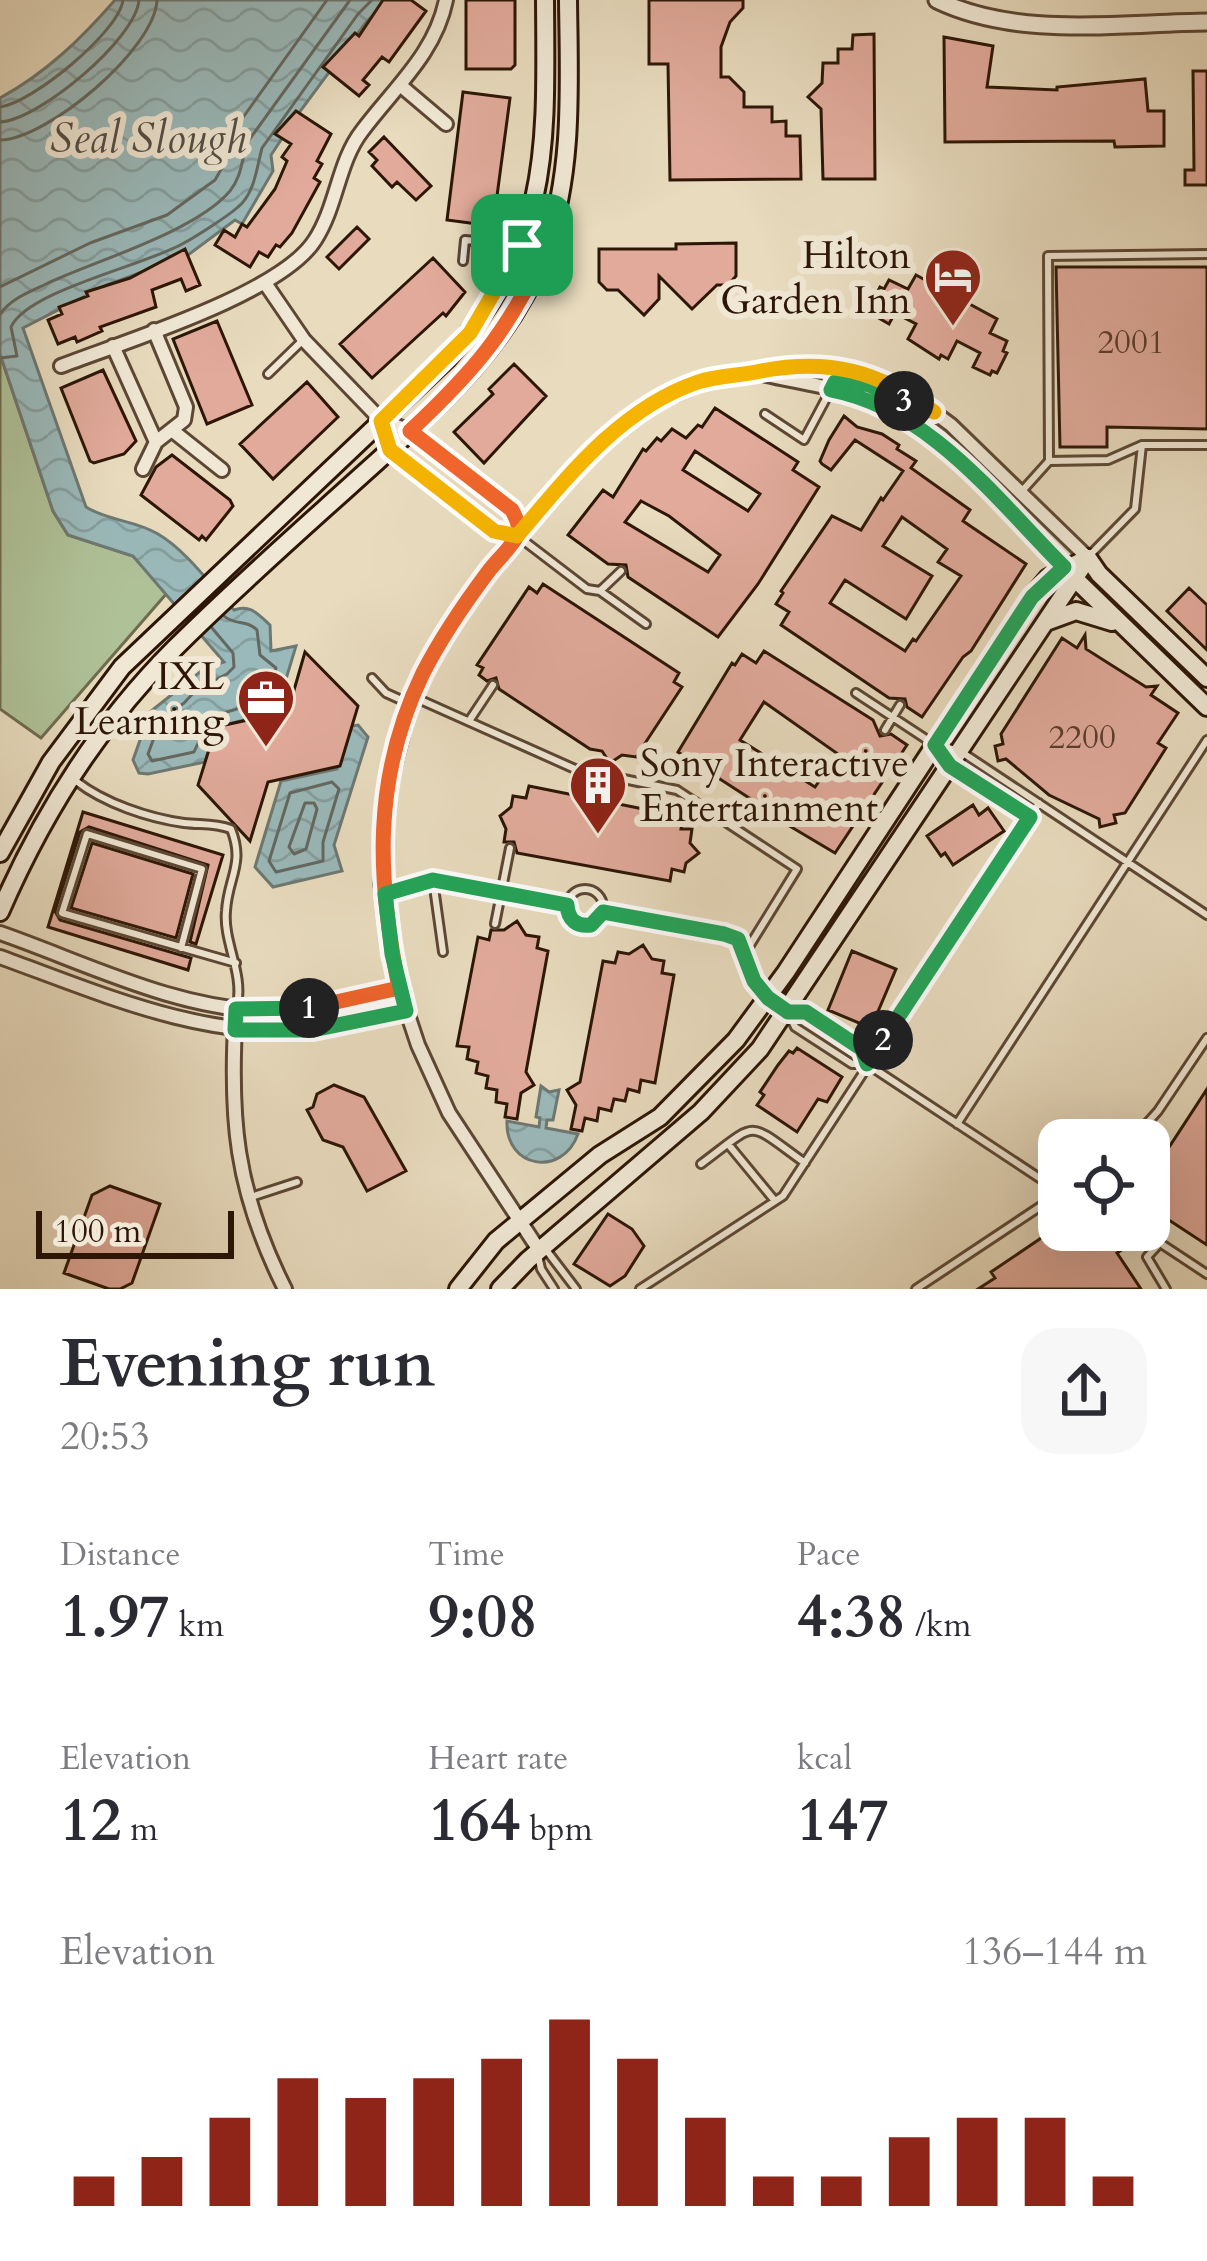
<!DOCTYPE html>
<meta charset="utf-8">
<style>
body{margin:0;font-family:Cardo,serif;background:#f7f7f7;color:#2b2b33;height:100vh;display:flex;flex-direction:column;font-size:45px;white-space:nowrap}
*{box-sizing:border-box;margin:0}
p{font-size:39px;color:#7c7c81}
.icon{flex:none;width:66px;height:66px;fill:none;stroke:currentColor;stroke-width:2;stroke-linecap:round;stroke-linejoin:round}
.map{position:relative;height:1289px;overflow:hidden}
.side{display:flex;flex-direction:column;background:#fff;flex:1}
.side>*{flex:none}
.tools{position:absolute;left:1038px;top:1119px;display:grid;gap:24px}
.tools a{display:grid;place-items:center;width:132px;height:132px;border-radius:24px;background:#fff;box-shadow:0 12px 48px #0002;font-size:60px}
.scale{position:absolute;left:36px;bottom:30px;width:198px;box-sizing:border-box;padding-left:12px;border:6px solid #2d1606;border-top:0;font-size:33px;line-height:42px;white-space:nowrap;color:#2d1606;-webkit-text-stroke:9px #f0e8d5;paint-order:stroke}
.pin{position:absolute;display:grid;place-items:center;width:102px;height:102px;color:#fff;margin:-51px;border-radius:24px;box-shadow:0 6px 18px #0006}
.km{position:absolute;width:60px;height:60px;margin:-30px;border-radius:50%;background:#222;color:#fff;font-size:33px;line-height:60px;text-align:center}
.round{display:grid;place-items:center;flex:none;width:126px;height:126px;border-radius:36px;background:#f7f7f7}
.summary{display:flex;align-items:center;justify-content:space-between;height:204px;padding:0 60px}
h1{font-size:66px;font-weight:800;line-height:90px}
.metrics{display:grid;grid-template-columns:repeat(3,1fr);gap:18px;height:204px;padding:12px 60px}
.metrics div{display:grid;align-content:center}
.metrics b{font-size:60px;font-weight:800}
.metrics small{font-size:33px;font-weight:400}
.metrics p{font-size:33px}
.chart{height:336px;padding:24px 60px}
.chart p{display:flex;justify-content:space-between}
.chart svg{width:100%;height:216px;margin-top:12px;stroke:#8f2418;stroke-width:6}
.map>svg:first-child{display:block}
.park{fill:#afc197;stroke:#6e6c4e;stroke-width:3}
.water{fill:url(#water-waves);stroke:#6e7872;stroke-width:3}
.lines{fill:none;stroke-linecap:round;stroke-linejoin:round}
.shore{stroke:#646860;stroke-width:3}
.building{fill:#e1aa9b;stroke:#2d1606;stroke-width:3;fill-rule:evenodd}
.service-casing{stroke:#5c4734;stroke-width:12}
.minor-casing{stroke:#5c4734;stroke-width:18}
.tertiary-casing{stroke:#5c4734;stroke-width:21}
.secondary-casing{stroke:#2d1606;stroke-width:22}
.service{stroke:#f0e8d5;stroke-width:6}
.minor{stroke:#f0e8d5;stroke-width:12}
.tertiary{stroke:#f0e8d5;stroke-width:15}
.secondary{stroke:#f0e8d5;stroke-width:16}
.split-1-casing{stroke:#fff;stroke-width:24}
.split-2-casing{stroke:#fff;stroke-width:24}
.split-3-casing{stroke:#fff;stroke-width:24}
.split-4-casing{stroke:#fff;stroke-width:24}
.split-1{stroke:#f0652b;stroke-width:15}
.split-2{stroke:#22a559;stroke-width:15}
.split-3{stroke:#22a559;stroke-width:15}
.split-4{stroke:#f5b400;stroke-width:15}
.labels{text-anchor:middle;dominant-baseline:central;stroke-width:12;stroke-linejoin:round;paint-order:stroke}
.number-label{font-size:33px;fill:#5a3b2b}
.poi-label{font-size:39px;fill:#2d1606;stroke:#f0e8d5;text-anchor:end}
.water-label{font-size:42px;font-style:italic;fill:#534f45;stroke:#f0e8d5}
</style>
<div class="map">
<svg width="1207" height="1289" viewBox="0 0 1207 1289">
<defs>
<pattern id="water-waves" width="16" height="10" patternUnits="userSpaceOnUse" patternTransform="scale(3)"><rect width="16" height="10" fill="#9ab9ba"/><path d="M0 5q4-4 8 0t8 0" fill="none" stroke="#859e9e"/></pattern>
</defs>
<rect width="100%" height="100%" fill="#e8dbbe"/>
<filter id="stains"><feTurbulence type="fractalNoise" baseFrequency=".00167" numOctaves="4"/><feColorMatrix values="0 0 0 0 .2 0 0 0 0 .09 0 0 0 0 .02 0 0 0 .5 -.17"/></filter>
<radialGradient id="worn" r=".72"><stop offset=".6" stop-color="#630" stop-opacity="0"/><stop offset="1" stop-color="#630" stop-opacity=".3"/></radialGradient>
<path class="park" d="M0,354l53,157 15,24 65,21 34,37 -126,145 -41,-29z"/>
<path class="water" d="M115,0h275l-23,21 -66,89 -30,45 2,16 -31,53 -7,-4 -47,35 -81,30 -84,43 63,179c22,14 49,13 72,27 29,17 53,52 76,76 16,-6 24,4 36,15l1,26 25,-5 -20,66 -60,15 -11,35 -57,12 -9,-1 -6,-13 17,-48 55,-44 19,-6 -91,-106 -65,-21 -15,-24 -53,-157v-256c46,-25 81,-59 115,-98z
M358,725l10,12 -34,108 8,26 -69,16 -18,-20 26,-86 56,-12 15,-43z
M541,1086l8,6 10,-2 -6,30h-6l-1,8 32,6c-16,44 -73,34 -71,-13l32,6 1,-9 -4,-1z"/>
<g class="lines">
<path class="shore" d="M0,107c32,-4 119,-75 123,-107
M0,122c39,-2 136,-83 139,-122
M0,140c48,-1 155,-91 157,-140
M0,287l90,-44 77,-28 48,-35 11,-19 8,-31 93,-130
M0,314c12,-16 29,-22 46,-30 51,-24 149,-52 184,-93 13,-16 11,-34 19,-51l101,-140
M0,358l17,-2 -6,-29c17,-37 136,-62 173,-84 13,-7 44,-27 54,-36 17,-14 19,-41 24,-59l96,-134 14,-14
M212,628l21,25 1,14 -7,7 -29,14 -14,15 -23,16 -13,35 4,7 42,-9 16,-35 57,-17 9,-32 -16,-13 -3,-25c-11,-11 -22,-4 -33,-14
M332,782l7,7 -16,53v19l-47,11 -7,-11 21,-68z
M305,803h9l3,6 -11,40 -12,5 -5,-7z"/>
</g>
<path class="building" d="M383,0h28l15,11 -37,51 -7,-5 -19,23 6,5 -10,11 -36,-29 32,-34 4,3z
M466,0h49v65l-4,4h-45z
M649,0h94v8l-13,14 -9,25v30h8l15,15v15h28v15l14,-1v15h14l1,43 -131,1 -2,-116h-19z
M874,34l1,145h-52l-2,-70 -13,-12 14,-14 1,-20h15v-14h14l1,-14z
M944,37l49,9 -6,41 70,3v-3l88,-8 3,32h16v35l-49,1 -1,-6 -169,1z
M1193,71h14v114h-22v-15h9z
M463,92l47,6 -17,128 -46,-6z
M296,111l35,23 -14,27 5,3 -8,14 6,4 -28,51 -12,14 -4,-2 -8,12 -9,-5 -9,15 -35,-22 9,-15 11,7 7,-13 5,3 28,-38 12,-28 -5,-4 9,-13 -16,-10z
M384,137l47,49 -15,14 -19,-18 -5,5 -20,-21 5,-6 -8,-8z
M357,227l12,12 -30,30 -12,-12z
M736,243v33l-8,9h-11l-25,24 -33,-33v23l-15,16 -26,-25h-11l-8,-8v-33h77v-5z
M185,249l15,36 -14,6 -5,-12 -29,11 4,17 -56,20 2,4 -25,11 -2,-5 -17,7 -10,-24 14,-6 -3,-7 29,-11 -2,-4 44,-14z
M433,258l32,34 -19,24 -3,-3 -71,65 -32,-34z
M1056,267h151v162l-100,-2v20h-47z
M916,275l81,44 -7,14 17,8 -4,10 4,2 -10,20 -5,-2 -2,4 -17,-8 7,-14 -23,-12 -9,18 -7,-4 -2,4 -31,-20 8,-15 -21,-11 -6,11 -17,-10 2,-5 -4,-2 10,-20 4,2 5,-9 19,9z
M217,321l35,84 -45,19 -34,-85z
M514,364l32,32 -62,67 -30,-31 39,-38 -4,-5z
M103,370l33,71 -12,13 -30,9 -4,-2 -29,-73z
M307,382l31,35 -65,62 -33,-35z
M715,408l83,54 -5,8 26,17 -61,97 -40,53 -90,-60 -2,-12 -18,-1 -40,-29 35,-45 10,7 30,-48 3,2 11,-13 4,3 11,-12 14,9 12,-13 4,2zM695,451l65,43 -12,17 -65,-41zM641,501l28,15 51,39 -12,17 -83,-50z
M844,416l13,11 25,7 17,11 -2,4 19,12 -5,7 59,42 -7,11 63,43 -55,87 -8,6 -41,60 -15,-10 -2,-8 -16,-1 -108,-73 8,-13 -13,-8 7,-11 -2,-2 51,-75 29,14 20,-32 2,2 20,-29 -48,-31 -24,30 -9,-6 -2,-3 9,-21zM902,517l45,32 -9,13 23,14 -45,65 -3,-2 -8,12 -75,-48 15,-23 61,39 26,-43 -49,-30z
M172,455l58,45 3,6 -27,34 -4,-4 -3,4 -58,-45 15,-28z
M543,584l136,89 -5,9 8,5 -46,70 -14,-2 -12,8 -8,-12 -12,-2 -91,-60 -3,-11 -9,3 -8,-6 4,-7 -6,-3 52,-78 8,6z
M1189,588l18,17v45l-40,-39z
M1085,635l1,14 60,38 11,-1 -6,9 27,18 -20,30 8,5 -41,65 -11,2 2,8 -16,4 -1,-8 -50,-24 -43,-36 -8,2 -3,-15 8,-2 -2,-10 61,-96 15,10z
M764,651l109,69 7,16 11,-2 16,11 -72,108 -69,-41 2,-2 -90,-58 54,-89 3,2 7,-11 14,9zM764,702l74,52 -23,33 -75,-47z
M305,652l53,54 -18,60 -72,16 -18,59 -52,-56 18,-58 72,-16z
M529,786l154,31 -2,12h11l-2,14 9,10 -13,10 -2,9 -12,-3 -2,12 -153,-28 -3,-11h-10l2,-13 -6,-13 11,-9 2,-11 13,2z
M973,805l6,10 9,-7 16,23 -51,34 -8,-12 -4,3 -14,-20z
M83,812l140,43 -27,89 -6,-2 18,-77 -119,-38 -9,5 -25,79 5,9 131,38 -3,12 -140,-43z
M92,843l101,31 -17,64 -105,-30z
M517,921l9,14 13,2 -2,11 11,3 -22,121 8,13 -13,8 -4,26 -12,-2 2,-13 -11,-2 1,-12 -11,-2 2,-12 -12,-3 2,-11 -11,-3 2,-12 -12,-1 21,-109 11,3 2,-10h13z
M643,945l9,14 12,2 -2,12 12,2 -19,108 -14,-3 -2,12 -11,-3 -3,12 -11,-2 -3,12 -12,-3 -2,13 -12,-3 -3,13 -11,-2 5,-24 -9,-15 13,-8 23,-121 12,2 3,-11 11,2z
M852,951l44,18 -25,59 -43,-18z
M797,1048l45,29 -15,25 -9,-3 -21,33 -40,-27 7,-10 -4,-3 18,-27 11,-14 4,2z
M334,1085l30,12 42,74 -39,20 -24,-44 -20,-7 -16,-30 6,-3 4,-13z
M1207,1089v156l-58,-38v-29z
M110,1186l50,18 -28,79 -12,6h-11l-45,-16 28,-78z
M608,1214l24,15 12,17 -19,30 -15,10 -36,-22z
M1053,1230h87l-18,11 4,6 -9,6 24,36h-163l17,-11 -4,-6z"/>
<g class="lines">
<defs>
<path id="service" d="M463,261l2,-21 57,5 19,7
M268,374l33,-32
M765,414l39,26 25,-47
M1049,461l59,-1 34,-15h65
M1022,491l27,-30 -1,-205 159,-2
M519,537l68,52 13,2 21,-20
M1090,555l45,-46 7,-64
M600,591l46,33
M372,678l14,15 22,10
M856,693l79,52 25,6 247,164
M416,698l159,71 102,21 120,79 -52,84
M469,721l24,-36
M885,730l15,-25
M937,748l13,18 80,51
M76,781c28,22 72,37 108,42 17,2 30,0 47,6 14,35 -3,48 -5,82 -3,31 18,62 11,94
M433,880l10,72
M567 907a18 18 0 1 1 36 0a18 18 0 1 1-36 0Z
M385,894l27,-11 21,-3 134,25
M603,912l135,27 16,42 34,31 7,15 57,37h15l192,127
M495,924l15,-76
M181,948l21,-79 -115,-35 -25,79 174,50
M791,1011c24,0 69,30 76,53
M957,1124l250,-384
M1132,1140l26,-29 49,-73
M728,1144l47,57
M701,1164c59,-44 44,-44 104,-1
M251,1197l46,-15
M547,1251l29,38
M538,1255l3,14 13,20
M640,1289l143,-93 256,-393
M916,1289l143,-95
M1166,1289l-19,-32 13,-14 47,31"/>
<path id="minor" d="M400,85l46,39
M265,283l39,57 77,80 9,30 104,81 23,4
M113,346l43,96 28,-22 2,-13 -32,-77
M61,366c62,-24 220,-72 254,-126 22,-34 23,-78 47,-109 32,-43 73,-77 84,-131
M758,373c42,10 87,15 126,33 62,28 131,112 179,161
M831,390l4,-8 10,-2 66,24
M381,420l29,11 102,79 6,12 -1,11
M173,431l49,39
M143,469l13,-27
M0,933c86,30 177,77 270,78 45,0 86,-11 129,-23
M0,957c102,37 204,83 315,73 31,-3 61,-11 91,-19
M236,1008c-7,109 -1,182 49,281
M539,1250l-90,-137 -31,-68 -19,-57 -18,-105 5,-85 24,-94 27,-55 63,-94 81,-92 64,-55 62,-28 80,-15 36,1 35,7 58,26 35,26 137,133"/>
<path id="tertiary" d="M937,0c81,39 182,23 270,22"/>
<path id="secondary" d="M1088,558l11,16 108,104
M1068,572l139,135
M1046,622l30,-11 36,11
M0,853l51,-91 71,-95 326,-309c104,-117 98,-211 97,-358
M0,912c42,-97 99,-188 175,-264 60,-60 124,-116 187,-173 72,-65 148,-129 183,-223 29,-81 24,-167 23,-252
M458,1289l38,-48 104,-86 60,-38 76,-77 50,-68 246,-375 16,-19 40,-20
M500,1289l28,-29 173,-148 59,-63 328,-491"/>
</defs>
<use href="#service" class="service-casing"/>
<use href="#minor" class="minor-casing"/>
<use href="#tertiary" class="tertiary-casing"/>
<use href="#secondary" class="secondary-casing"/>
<use href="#service" class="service"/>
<use href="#minor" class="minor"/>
<use href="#tertiary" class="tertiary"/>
<use href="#secondary" class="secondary"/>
</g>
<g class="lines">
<defs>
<path id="split-1" d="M309,1008l90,-20c-22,-110 -27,-210 24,-315 18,-35 41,-69 65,-101 8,-11 23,-24 29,-36 4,-9 -1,-18 -5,-26l-102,-79c63,-59 98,-99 134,-178l-22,-8"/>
<path id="split-2" d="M309,1008l-73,1 -1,21h78l93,-19 -14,-57 -7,-60 48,-14 134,25c1,15 10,22 24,20l12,-13 121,22 14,5 16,42 14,17 20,14h18l56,37 5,15 16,-24"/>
<path id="split-3" d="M883,1040l147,-223 -80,-51 -15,-21 97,-148 32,-30c-68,-68 -134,-158 -233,-177l4,-8 10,-2 24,5 35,16"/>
<path id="split-4" d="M522,245l-52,88 -89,88 9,29 104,81 23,5c51,-60 104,-128 181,-154 21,-7 42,-6 63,-11 68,-13 118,0 173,41l-30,-11"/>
</defs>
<use href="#split-1" class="split-1-casing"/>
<use href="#split-2" class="split-2-casing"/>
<use href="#split-3" class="split-3-casing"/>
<use href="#split-4" class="split-4-casing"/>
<use href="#split-1" class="split-1"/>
<use href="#split-2" class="split-2"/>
<use href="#split-3" class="split-3"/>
<use href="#split-4" class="split-4"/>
</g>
<defs>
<symbol id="hotel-pin" viewBox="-11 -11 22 30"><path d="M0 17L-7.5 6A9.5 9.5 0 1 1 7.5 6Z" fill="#8f2418" stroke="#f0e8d5"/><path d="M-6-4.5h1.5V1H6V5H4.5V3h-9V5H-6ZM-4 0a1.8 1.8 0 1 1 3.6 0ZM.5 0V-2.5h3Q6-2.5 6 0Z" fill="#fff"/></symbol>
<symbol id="office-pin" viewBox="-11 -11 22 30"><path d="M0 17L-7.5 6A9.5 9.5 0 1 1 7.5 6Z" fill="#8f2418" stroke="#f0e8d5"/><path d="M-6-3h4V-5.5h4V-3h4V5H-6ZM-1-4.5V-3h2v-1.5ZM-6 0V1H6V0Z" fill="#fff"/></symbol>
<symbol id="building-pin" viewBox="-11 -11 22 30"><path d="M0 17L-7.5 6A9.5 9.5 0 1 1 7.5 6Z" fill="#8f2418" stroke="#f0e8d5"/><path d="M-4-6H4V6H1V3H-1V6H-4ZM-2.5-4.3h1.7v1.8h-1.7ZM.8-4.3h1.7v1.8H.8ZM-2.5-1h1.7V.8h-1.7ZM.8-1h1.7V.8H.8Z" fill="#fff"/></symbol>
</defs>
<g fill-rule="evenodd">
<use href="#hotel-pin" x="920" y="244" width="66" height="90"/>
<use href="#office-pin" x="233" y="665" width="66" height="90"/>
<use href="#building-pin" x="565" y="752" width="66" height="90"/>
</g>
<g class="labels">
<g class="number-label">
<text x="1131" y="342">2001</text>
<text x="1082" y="737">2200</text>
</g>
<g class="poi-label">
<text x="911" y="255">Hilton<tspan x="911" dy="45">Garden Inn</tspan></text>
<text x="224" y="676">IXL<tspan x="224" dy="45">Learning</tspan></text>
<text x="640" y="763" text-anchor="start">Sony Interactive<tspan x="640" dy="45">Entertainment</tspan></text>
</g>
<g class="water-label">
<text x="148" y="138">Seal Slough</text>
</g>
</g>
<rect width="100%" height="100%" filter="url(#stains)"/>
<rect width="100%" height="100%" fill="url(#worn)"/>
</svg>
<div class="tools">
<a><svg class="icon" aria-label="locate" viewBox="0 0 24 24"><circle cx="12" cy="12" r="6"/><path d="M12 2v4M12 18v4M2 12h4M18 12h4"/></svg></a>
</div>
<div class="scale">100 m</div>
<div class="pin" style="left:522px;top:245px;background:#1e9e55"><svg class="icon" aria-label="arrive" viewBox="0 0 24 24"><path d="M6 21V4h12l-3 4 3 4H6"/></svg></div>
<b class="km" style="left:309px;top:1008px">1</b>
<b class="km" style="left:883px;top:1040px">2</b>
<b class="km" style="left:904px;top:401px">3</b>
</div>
<section class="side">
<div class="summary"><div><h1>Evening run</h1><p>20:53</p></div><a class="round"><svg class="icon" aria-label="share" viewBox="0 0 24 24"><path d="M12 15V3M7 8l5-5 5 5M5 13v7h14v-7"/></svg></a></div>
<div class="metrics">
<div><p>Distance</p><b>1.97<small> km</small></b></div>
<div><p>Time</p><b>9:08</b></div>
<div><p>Pace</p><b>4:38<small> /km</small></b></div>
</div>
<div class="metrics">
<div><p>Elevation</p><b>12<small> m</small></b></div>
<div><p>Heart rate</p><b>164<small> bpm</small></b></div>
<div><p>kcal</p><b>147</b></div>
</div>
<div class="chart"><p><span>Elevation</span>136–144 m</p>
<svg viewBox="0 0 160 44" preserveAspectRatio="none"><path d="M5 44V38M15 44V34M25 44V26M35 44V18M45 44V22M55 44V18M65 44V14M75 44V6M85 44V14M95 44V26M105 44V38M115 44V38M125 44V30M135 44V26M145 44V26M155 44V38"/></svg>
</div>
</section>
